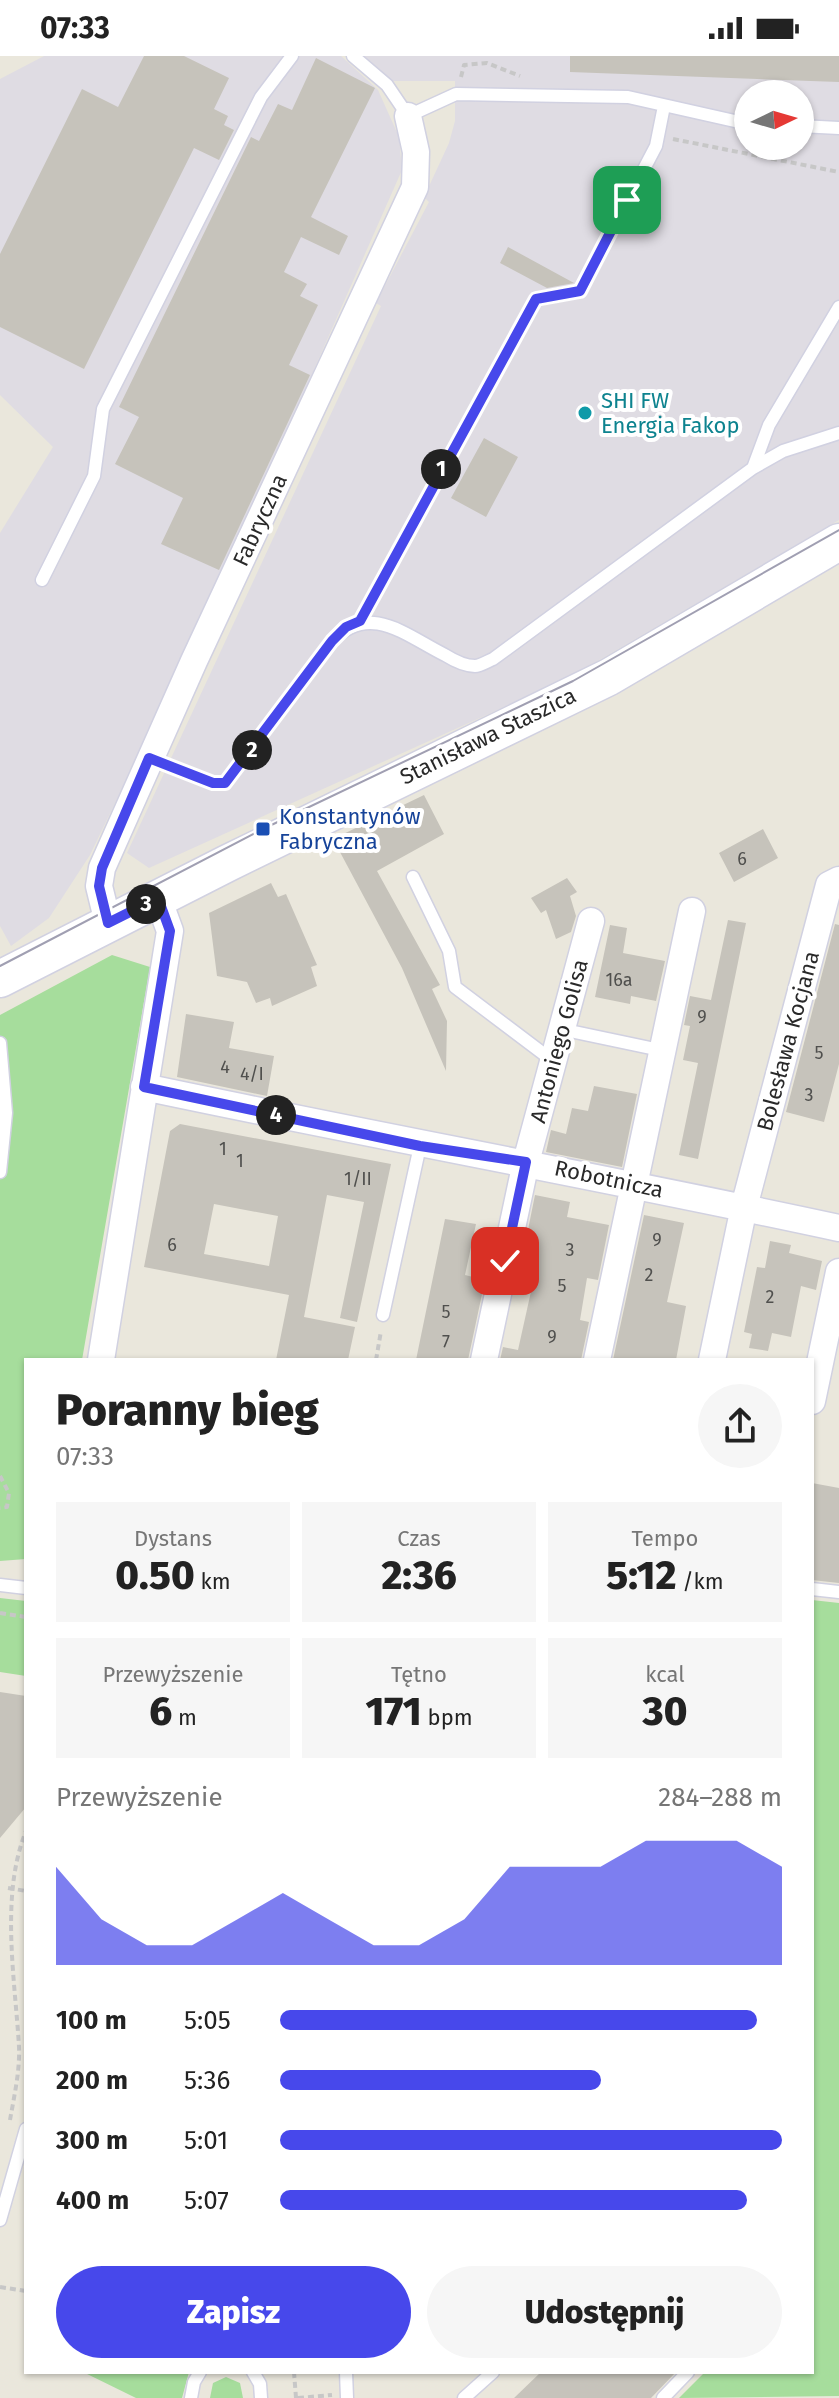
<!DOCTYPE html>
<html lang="pl">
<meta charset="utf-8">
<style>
body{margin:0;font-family:"Fira Sans",sans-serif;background:#f6f6f6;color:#222;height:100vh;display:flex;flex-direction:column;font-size:30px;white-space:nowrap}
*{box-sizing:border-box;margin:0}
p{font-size:26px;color:#767676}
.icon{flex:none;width:44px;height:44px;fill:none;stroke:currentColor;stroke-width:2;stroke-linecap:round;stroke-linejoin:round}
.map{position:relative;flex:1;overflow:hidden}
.side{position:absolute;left:24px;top:1302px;width:790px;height:1016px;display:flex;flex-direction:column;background:#fff;border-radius:0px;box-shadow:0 2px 6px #0004}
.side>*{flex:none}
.needle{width:52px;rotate:85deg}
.fabs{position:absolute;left:734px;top:24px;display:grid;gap:16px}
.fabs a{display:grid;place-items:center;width:80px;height:80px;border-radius:50%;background:#fff;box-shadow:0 2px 6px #0004;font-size:40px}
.pin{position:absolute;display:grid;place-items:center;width:68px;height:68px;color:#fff;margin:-34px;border-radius:16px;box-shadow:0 4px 12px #0006}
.km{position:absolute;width:40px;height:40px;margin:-20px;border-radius:50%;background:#222;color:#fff;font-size:22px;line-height:40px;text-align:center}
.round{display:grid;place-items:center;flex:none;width:84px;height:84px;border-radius:42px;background:#f6f6f6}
.headline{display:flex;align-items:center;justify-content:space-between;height:136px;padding:0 32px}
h1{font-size:44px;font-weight:800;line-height:60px}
.figures{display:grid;grid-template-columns:repeat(3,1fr);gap:12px;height:136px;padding:8px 32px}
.figures div{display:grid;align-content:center;border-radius:0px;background:#f6f6f6;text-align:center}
.figures b{font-size:40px;font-weight:800}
.figures small{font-size:22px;font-weight:400}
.figures p{font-size:22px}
.chart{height:224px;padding:16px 32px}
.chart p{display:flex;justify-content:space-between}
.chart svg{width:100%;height:144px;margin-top:8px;fill:#4748eb;opacity:.7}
.primary-button{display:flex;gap:16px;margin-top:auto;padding:16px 32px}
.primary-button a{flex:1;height:92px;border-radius:48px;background:#4748eb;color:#fff;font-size:32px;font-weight:800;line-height:92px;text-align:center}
.primary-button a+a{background:#f6f6f6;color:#222}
ul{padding:0 32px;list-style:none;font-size:26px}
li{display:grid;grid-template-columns:128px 96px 1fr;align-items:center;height:60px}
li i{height:20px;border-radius:10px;background:#4748eb}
.status{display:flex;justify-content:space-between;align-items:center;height:56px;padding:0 40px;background:#fff;direction:ltr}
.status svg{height:22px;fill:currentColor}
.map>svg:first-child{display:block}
.industrial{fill:#dfdce3;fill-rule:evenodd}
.green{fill:#a6dd9c}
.building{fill:#c6c3bb;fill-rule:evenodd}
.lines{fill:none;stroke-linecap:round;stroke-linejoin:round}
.lane-casing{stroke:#d1d1e1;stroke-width:15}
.street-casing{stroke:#d1d1e1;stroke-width:29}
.secondary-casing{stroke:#d1d1e1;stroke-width:39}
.path{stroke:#c7c7c7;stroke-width:4;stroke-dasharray:6 4;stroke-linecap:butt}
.lane{stroke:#fff;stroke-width:12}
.street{stroke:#fff;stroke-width:26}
.secondary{stroke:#fff;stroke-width:36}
.tram{stroke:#a09fb2;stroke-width:2}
.route-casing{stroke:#fff;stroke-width:16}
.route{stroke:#4748eb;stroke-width:10}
.culture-dot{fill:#0f9aa8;stroke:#fff;stroke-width:3}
.transit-dot{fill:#1a4fb4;stroke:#fff;stroke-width:3}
.labels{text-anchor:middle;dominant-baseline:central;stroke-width:8;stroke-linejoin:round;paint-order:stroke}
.number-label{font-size:18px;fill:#50504e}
.culture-label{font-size:22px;fill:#0d838f;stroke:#fff;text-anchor:start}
.street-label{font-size:22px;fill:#292929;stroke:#fff}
.transit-label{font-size:22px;fill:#164399;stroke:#fff;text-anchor:start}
</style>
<div class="status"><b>07:33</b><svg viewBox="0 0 49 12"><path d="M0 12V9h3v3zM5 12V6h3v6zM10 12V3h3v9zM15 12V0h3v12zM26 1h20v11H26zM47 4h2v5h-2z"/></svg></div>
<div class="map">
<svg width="839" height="2342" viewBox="0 0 839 2342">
<rect width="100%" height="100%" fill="#eae7dc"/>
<path class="industrial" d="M44,0h297l37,34 21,47 3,33 -196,444 -116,241 -41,63 -38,28 -11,-20v-393l53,-86 -53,-52v-316z
M364,0h475v464l-269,157 -421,191 -22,-15 254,-547 -5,-3 53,-101 -5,-5 25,-54 6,-22v-40h-64zM748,38h52v52h-52z"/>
<path class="green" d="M112,899l38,12 -68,393h-56v199l-26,2v-546z
M0,1542l26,3v75l-26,-4z
M812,1544l27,3v793l-160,2 26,-26h107z
M83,2316h106l-7,26h-46z
M226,2321l14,6 3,15h-33l3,-15z"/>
<path class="building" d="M144,0h40l45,22 -15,31 14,7 -4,9 10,5 -15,30 -25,-12 -110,221 -84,-42v-73l82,-165 36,18z
M570,0h269v26l-269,-10z
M316,2l59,30 -64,129 37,19 -9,19 -38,-18 -17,35 23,12 -7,12 18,9 -29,60 21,10 -91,195 -58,-26 22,-46 -68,-34 24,-47 -20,-10 132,-270 8,4 19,-37 14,6z
M508,191l66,36 -27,5 -47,-25z
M484,382l34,19 -32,60 -35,-19z
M424,739l20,39 -67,37 63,114 -8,4 15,32 -1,50 -44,-103 -69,-129z
M763,773l15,29 -44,24 -15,-29z
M567,822l10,14 -7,4 6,20 -5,16 -15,7 -10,-29 -5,3 -10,-15z
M271,827l7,14 8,-3 31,71 -6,2 6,19 -45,20 -2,-8 -14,5 -9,-21 -30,-6 -8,-63z
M728,864l18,3 -48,236 -19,-4 19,-92 -15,-3 7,-34 -6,-1 6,-29 21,4z
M835,868l4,1v139l-15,58 -38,-10z
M610,869l17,3 -4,25 42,8 -9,40 -25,-5 -1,8 -35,-7z
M186,958l48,8 -5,26 45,8 -7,40 -90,-19z
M594,1030l43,8 -15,73 -76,-15 5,-22 15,4 6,-26 16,3z
M180,1068l211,40 -34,158 -17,-4 24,-116 -37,-7 -23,122 51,10 -7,33h-72l13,-65 -145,-28 26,-136zM214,1148l64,12 -9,50 -65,-12z
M535,1139l35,7 -3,15 42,8 -11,55 -11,-2 -7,42 9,2 -8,38h-81l3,-13 15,3 16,-72 -15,-4z
M644,1159l40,8 -17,79 19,4 -10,54h-63z
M445,1163l31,5 -11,51 20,5 -17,80h-52z
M770,1185l21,4 -2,8 33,8 -6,29 -15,-4 -10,51 -19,-4 -4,18 -19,-3 3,-14 -8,-2 13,-65 8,1z
M812,1427l27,5v95l-27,-3z
M0,1636l26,4v111l-26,31z
M541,2316h135l-25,26h-137z"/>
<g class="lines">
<defs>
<path id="lane" d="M353,0l34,29 21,31 48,-22 172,3 120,27
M800,70l39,2
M753,412l16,-43 70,-118
M42,524l52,-104 9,-67 158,-312 31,-41
M360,565l176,-322 44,-8 76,-145 8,-40
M151,703l62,24h12l107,-142c38,-39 73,-6 113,14 8,5 20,11 30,11 5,0 13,-5 18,-7l260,-191 30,-17 56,-18
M413,821l36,74 6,36 98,74
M565,974l95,20
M0,987l6,70 -6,59
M383,1259l37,-169
M0,1529l26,3
M812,1533l27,3
M0,2164l26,-91
M253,2316l7,12 1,14
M346,2316l1,26
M191,2342l3,-16 6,-10
M464,2342l29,-26
M663,2342l25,-26"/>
<path id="street" d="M108,867l-9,-37 3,-18 92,-207 221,-474 1,-35 -8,-36
M144,1031c231,49 464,91 695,141
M101,1304l69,-429 -12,-33
M484,1304l42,-198 65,-241
M597,1304l95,-449
M712,1304l32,-153 85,-322 10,-5
M812,1345l27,-129"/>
<path id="secondary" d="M0,923l228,-116 381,-186 230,-135"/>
</defs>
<use href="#lane" class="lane-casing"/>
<use href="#street" class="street-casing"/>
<use href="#secondary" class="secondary-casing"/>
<path class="path" d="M461,21l3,-12 23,-2 33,13
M673,83l166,33
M376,1304l5,-29
M0,1420l9,17 -2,14 -7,1
M0,1557l26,4
M8,1832l18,3
M10,2064c4,-23 10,-49 9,-73 -4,-69 -19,-152 7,-216
M0,2231l26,4
M294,2316l2,26
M298,2342l34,-3"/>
<use href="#lane" class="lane"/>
<use href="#street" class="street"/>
<use href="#secondary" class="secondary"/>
<path class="tram" d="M0,910l263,-137 310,-148 266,-151"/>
</g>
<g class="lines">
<defs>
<path id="route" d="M505,1205l21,-99 -106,-16 -276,-59 26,-156 -12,-33 -50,25 -9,-37 3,-18 47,-110 64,25h12l107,-142 14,-14 14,-6 176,-322 44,-8 47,-91"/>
</defs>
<use href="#route" class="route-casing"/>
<use href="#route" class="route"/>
</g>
<circle class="culture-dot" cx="585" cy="357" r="8"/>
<rect class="transit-dot" x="255" y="765" width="16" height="16" rx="4"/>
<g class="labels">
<g class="number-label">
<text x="742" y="803">6</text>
<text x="619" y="924">16a</text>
<text x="702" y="961">9</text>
<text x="819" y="997">5</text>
<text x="225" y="1011">4</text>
<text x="252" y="1018">4/I</text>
<text x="809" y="1039">3</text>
<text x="223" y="1093">1</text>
<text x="240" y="1105">1</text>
<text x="358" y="1123">1/II</text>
<text x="657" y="1184">9</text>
<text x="172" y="1189">6</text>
<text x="570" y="1194">3</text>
<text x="649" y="1219">2</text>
<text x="562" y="1230">5</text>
<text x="770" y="1241">2</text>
<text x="446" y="1256">5</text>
<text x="552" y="1281">9</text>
<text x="446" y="1286">7</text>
</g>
<g class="culture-label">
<text x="601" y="344">SHI FW<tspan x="601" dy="25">Energia Fakop</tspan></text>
</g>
<g class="street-label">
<text transform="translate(260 464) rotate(-65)">Fabryczna</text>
<text transform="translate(488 680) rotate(-26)">Stanisława Staszica</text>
<text transform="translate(559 985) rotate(-75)">Antoniego Golisa</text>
<text transform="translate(788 985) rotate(-75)">Bolesława Kocjana</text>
<text transform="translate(609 1123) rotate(12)">Robotnicza</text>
</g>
<g class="transit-label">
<text x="279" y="760">Konstantynów<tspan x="279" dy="25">Fabryczna</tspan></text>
</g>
</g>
</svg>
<div class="fabs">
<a><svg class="needle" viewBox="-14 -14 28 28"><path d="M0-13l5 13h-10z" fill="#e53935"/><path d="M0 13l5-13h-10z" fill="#767676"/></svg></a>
</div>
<div class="pin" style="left:627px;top:144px;background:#1e9e55"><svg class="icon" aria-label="arrive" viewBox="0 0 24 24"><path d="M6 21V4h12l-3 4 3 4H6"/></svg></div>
<div class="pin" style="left:505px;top:1205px;background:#d93025"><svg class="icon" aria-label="check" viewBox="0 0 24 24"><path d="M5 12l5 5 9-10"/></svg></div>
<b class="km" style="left:441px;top:413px">1</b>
<b class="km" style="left:252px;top:694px">2</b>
<b class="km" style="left:146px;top:848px">3</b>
<b class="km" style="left:276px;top:1059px">4</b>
<section class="side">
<div class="headline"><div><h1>Poranny bieg</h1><p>07:33</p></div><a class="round"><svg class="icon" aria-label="share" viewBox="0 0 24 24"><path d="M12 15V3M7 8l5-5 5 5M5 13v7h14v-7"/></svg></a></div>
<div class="figures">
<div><p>Dystans</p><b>0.50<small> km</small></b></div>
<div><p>Czas</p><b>2:36</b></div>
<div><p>Tempo</p><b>5:12<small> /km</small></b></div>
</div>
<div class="figures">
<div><p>Przewyższenie</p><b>6<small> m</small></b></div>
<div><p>Tętno</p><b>171<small> bpm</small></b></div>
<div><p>kcal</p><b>30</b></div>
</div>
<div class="chart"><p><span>Przewyższenie</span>284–288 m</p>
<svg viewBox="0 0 160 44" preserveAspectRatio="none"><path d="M0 44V14L10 30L20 38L30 38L40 30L50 22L60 30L70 38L80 38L90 30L100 14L110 14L120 14L130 6L140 6L150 6L160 14V44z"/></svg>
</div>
<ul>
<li><b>100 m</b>5:05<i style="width:95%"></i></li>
<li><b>200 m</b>5:36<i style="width:64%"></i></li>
<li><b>300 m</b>5:01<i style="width:100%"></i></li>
<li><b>400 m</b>5:07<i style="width:93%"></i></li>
</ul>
<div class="primary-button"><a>Zapisz</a><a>Udostępnij</a></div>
</section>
</div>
